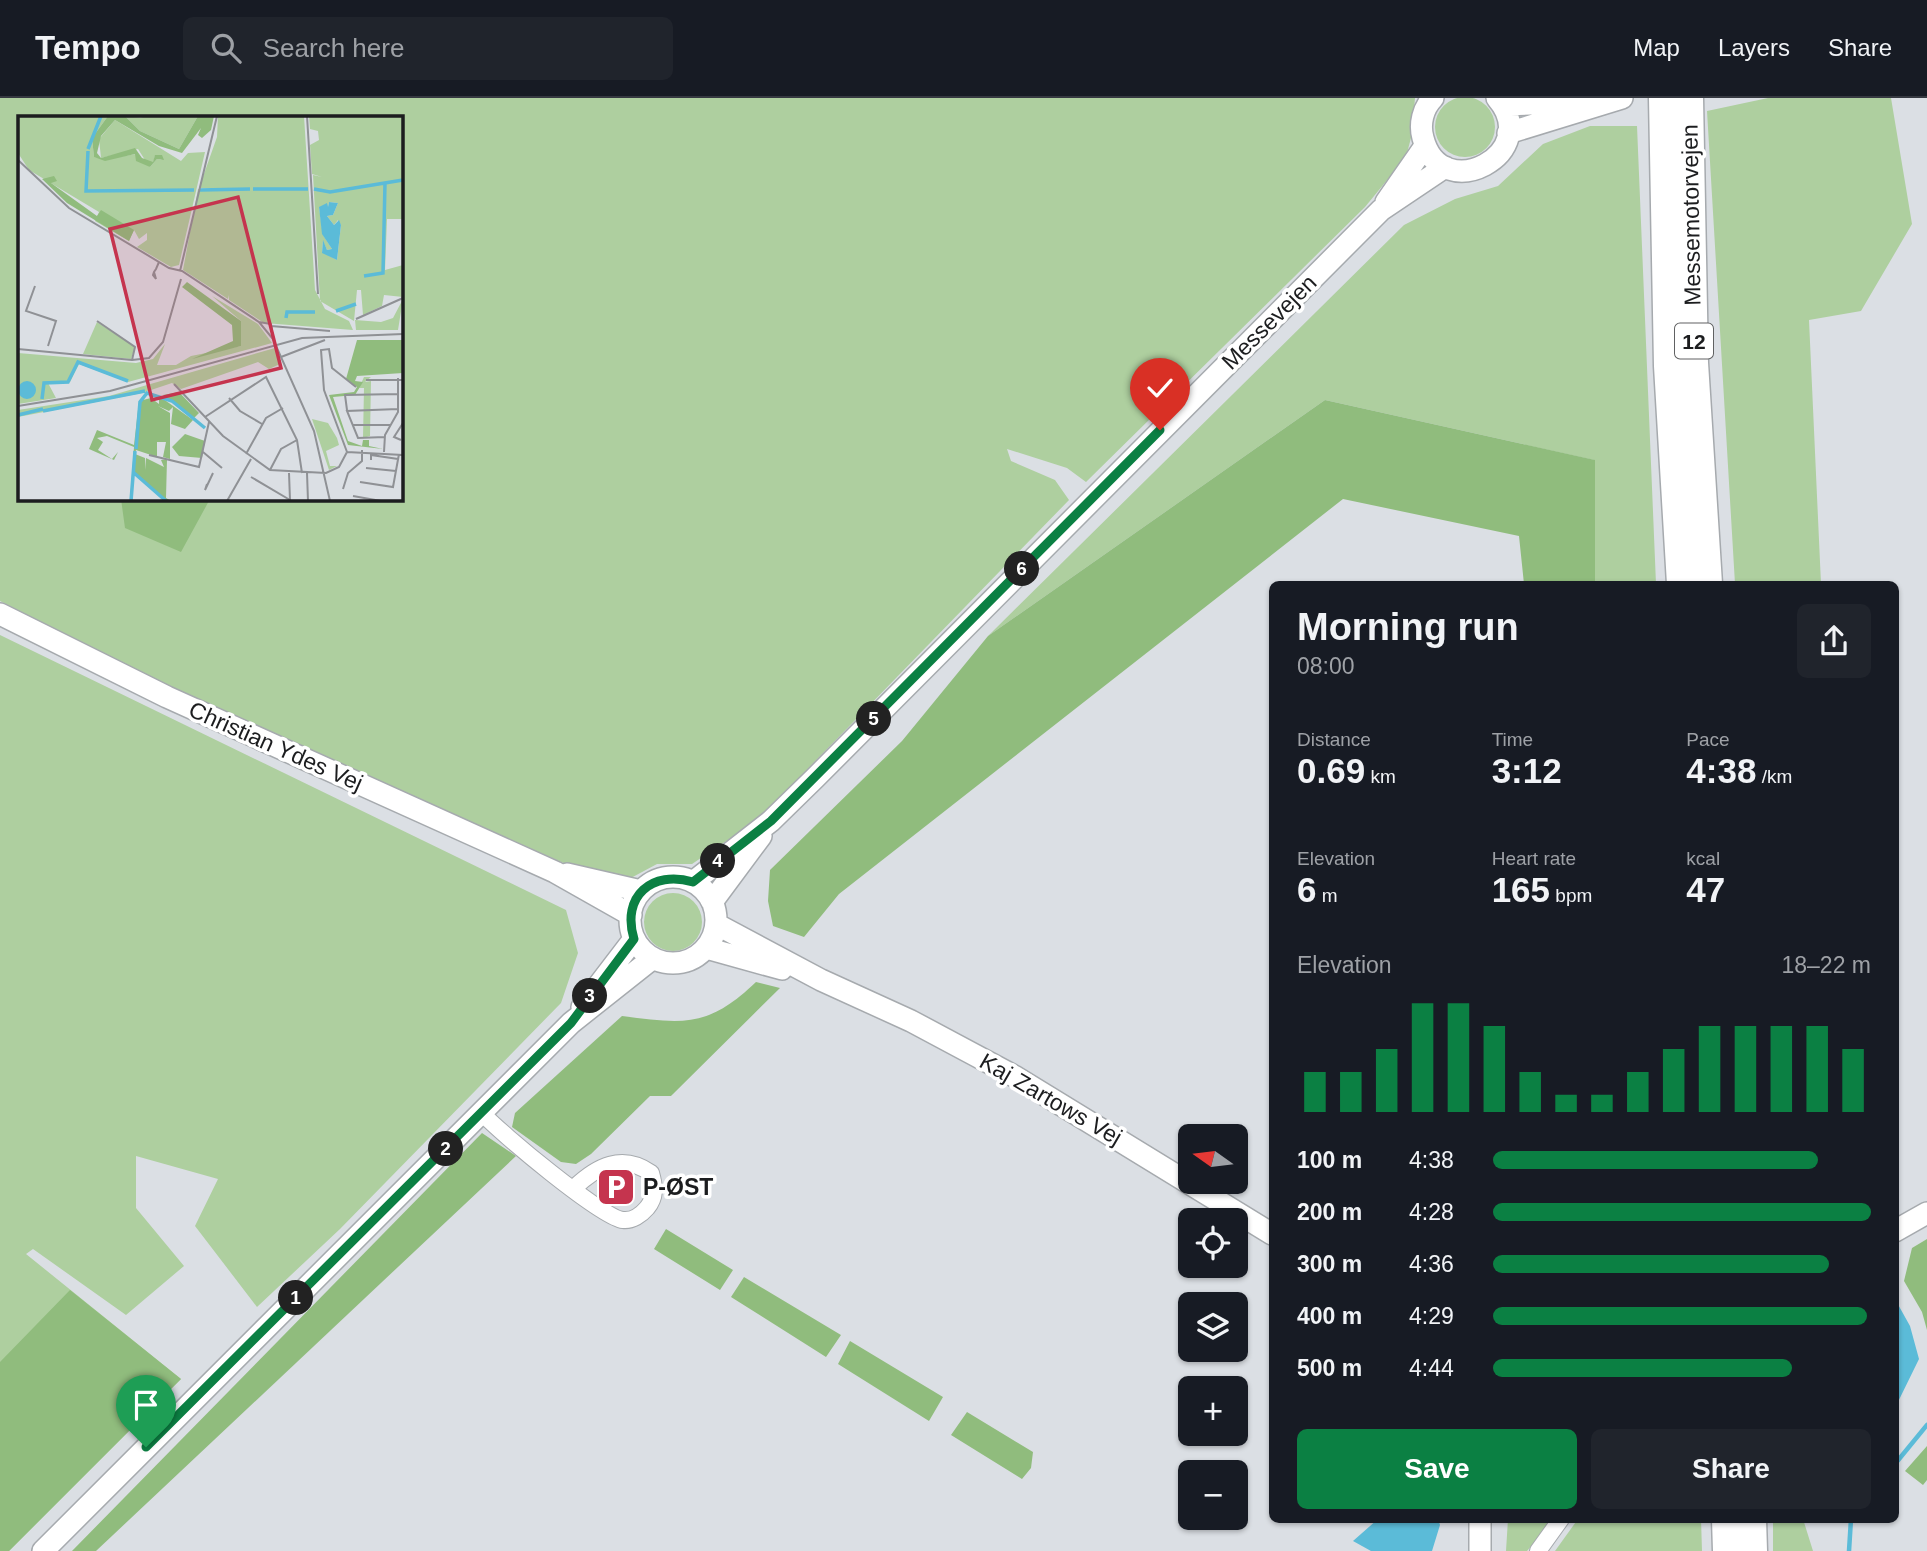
<!DOCTYPE html>
<meta charset="utf-8">
<style>
body{margin:0;font-family:Arial,sans-serif;background:#20242c;color:#f1f3f6;height:100vh;display:flex;flex-direction:column;font-size:26px;white-space:nowrap}
*{box-sizing:border-box;margin:0}
p{font-size:23px;color:#9ea1a6}
.icon{flex:none;width:38px;height:38px;fill:none;stroke:currentColor;stroke-width:2;stroke-linecap:round;stroke-linejoin:round}
.map{position:relative;flex:1;overflow:hidden}
.sheet{position:absolute;left:1269px;top:483px;width:630px;height:942px;display:flex;flex-direction:column;background:#171b24;border-radius:10px;box-shadow:0 2px 5px #0004}
.sheet>*{flex:none}
.needle{width:46px;rotate:284deg}
.fabs{position:absolute;left:1178px;top:1026px;display:grid;gap:14px}
.fabs a{display:grid;place-items:center;width:70px;height:70px;border-radius:10px;background:#171b24;box-shadow:0 2px 5px #0004;font-size:35px}
.pin{position:absolute;display:grid;place-items:center;width:60px;height:60px;color:#fff;margin:-72px -30px;border-radius:50% 50% 50% 0;rotate:-45deg;box-shadow:0 0 7px #0007}
.pin .icon{rotate:45deg}
.km{position:absolute;width:35px;height:35px;margin:-18px;border-radius:50%;background:#222;color:#fff;font-size:19px;line-height:35px;text-align:center}
.round{display:grid;place-items:center;flex:none;width:74px;height:74px;border-radius:10px;background:#20242c}
.summary{display:flex;align-items:center;justify-content:space-between;height:119px;padding:0 28px}
h1{font-size:38px;font-weight:800;line-height:52px}
.metrics{display:grid;grid-template-columns:repeat(3,1fr);gap:10px;height:119px;padding:7px 28px}
.metrics div{display:grid;align-content:center}
.metrics b{font-size:35px;font-weight:800}
.metrics small{font-size:19px;font-weight:400}
.metrics p{font-size:19px}
.chart{height:196px;padding:14px 28px}
.chart p{display:flex;justify-content:space-between}
.chart svg{width:100%;height:126px;margin-top:7px;stroke:#0b8043;stroke-width:6}
.action{display:flex;gap:14px;margin-top:auto;padding:14px 28px}
.action a{flex:1;height:80px;border-radius:10px;background:#0b8043;color:#fff;font-size:28px;font-weight:800;line-height:80px;text-align:center}
.action a+a{background:#20242c;color:#f1f3f6}
ul{padding:0 28px;list-style:none;font-size:23px}
li{display:grid;grid-template-columns:112px 84px 1fr;align-items:center;height:52px}
li i{height:18px;border-radius:9px;background:#0b8043}
header{display:flex;align-items:center;gap:42px;box-sizing:border-box;height:98px;padding:0 35px;background:#171b24;border-bottom:2px solid #363941}
header strong{font-size:33px}
nav{display:flex;gap:38px;margin-inline-start:auto;font-size:24px}
.search{width:490px;height:63px;background:#20242c;display:flex;align-items:center;gap:18px;box-sizing:border-box;padding:0 24px;border-radius:10px;color:#9ea1a6;font-size:26px}
.map>svg:first-child{display:block}
.green{fill:#aecf9f;fill-rule:evenodd}
.forest{fill:#90bc7d}
.water{fill:#5bbbd8}
.lines{fill:none;stroke-linecap:round;stroke-linejoin:round}
.stream{stroke:#5bbbd8;stroke-width:4.5}
.street-casing{stroke:#a6aaae;stroke-width:18}
.secondary-casing{stroke:#a6aaae;stroke-width:24}
.highway-casing{stroke:#a6aaae;stroke-width:31}
.street{stroke:#fff;stroke-width:16}
.secondary{stroke:#fff;stroke-width:21}
.highway{stroke:#fff;stroke-width:28}
.route-casing{stroke:#fff;stroke-width:14}
.route{stroke:#0b8043;stroke-width:9}
.labels{text-anchor:middle;dominant-baseline:central;stroke-width:7;stroke-linejoin:round;paint-order:stroke}
.shield{fill:#fff;stroke:#606162;stroke-width:2}
.shield-label{font-size:21px;font-weight:bold;fill:#1c1d1f}
.street-label{font-size:23px;fill:#1c1d1f;stroke:#fff}
.poi-label{font-size:23px;font-weight:bold;fill:#1c1d1f;stroke:#fff;text-anchor:start}
.inset-river{fill:none;stroke:#5bbbd8;stroke-width:3.5}
.inset-road{fill:none;stroke:#8f9195;stroke-width:2}
.view{fill:#c5344e;fill-opacity:0.15;stroke:#c5344e;stroke-width:3.5}
.inset-edge{fill:none;stroke:#1c1d1f;stroke-width:3.5}
</style>
<header>
<strong>Tempo</strong>
<div class="search"><svg class="icon" aria-label="search" viewBox="0 0 24 24"><circle cx="10" cy="10" r="6"/><path d="M15 15l6 6"/></svg>Search here</div>
<nav><a>Map</a><a>Layers</a><a>Share</a></nav>
</header>
<div class="map">
<svg width="1927" height="1453" viewBox="0 0 1927 1453">
<rect width="100%" height="100%" fill="#dbdfe4"/>
<path class="green" d="M1435 29a30 30 0 1 1 60 0a30 30 0 1 1-60 0Z
M0,0h1415l-3,36 -6,23 -41,50 -279,275 -19,-14 -60,-19 4,12 44,19 14,20 -310,319 -67,45h-35l-28,15 -63,-15 -362,-158 -204,-105zM19,19h382v382h-382z
M1768,0h123l21,126 -51,87 -52,9 12,264h-86l-28,-473z
M1590,28h47l19,458h-61l-1,-124 -269,-60 -337,236 416,-411 51,-26 43,-13 45,-42z
M0,537l566,275 12,43 -17,50 -221,226 -83,78 -62,-81 23,-47 -82,-23v52l48,58 -58,49 -93,-66 -7,5 155,125 -172,172h-9z
M644 824a29 29 0 1 1 58 0a29 29 0 1 1-58 0Z
M1508,1421h46l-27,32h-21z
M1578,1421h123l1,32h-147z
M1773,1421h30l10,32h-40z"/>
<path class="forest" d="M1325,302l270,60v124h-71l-5,-48 -176,-37 -504,395 -35,43 -31,-11 -5,-25 2,-31 132,-129 86,-105z
M121,401h89l-29,53 -56,-24z
M756,884l24,6 -109,108h-21l-59,58 -15,10 -15,-2 -49,-35 3,-14 107,-97c62,8 86,12 134,-34z
M482,1035l34,23 -420,395h-24z
M666,1131l67,41 -13,20 -66,-41z
M1927,1141v91l-5,-18 -18,-31 8,-33z
M744,1179l97,58 -15,22 -95,-60z
M70,1192l111,89 -172,172h-9v-189z
M850,1243l93,56 -14,24 -91,-57z
M967,1314l66,40 -2,16 -9,11 -71,-44z
M1927,1348v34l-4,5 -18,-14z"/>
<path class="water" d="M1895,1201l15,27 9,33 -24,49z
M1378,1421h60l2,6 -8,26h-61l-18,-10z"/>
<g class="lines">
<path class="stream" d="M1895,1366l32,-39
M1849,1453l2,-32"/>
<defs>
<path id="street" d="M482,1015c17,19 120,105 141,107 9,1 18,-5 24,-12 9,-11 8,-21 4,-35 -29,-20 -54,-7 -77,15
M1538,1453l23,-32"/>
<path id="secondary" d="M1433,0c-10,10 -14,26 -10,40 18,70 122,15 74,-40
M1503,7l80,-3
M1508,35l114,-35
M1386,104l39,-56
M0,516l167,83 388,175 76,43
M567,776l74,17
M630 822a43 43 0 1 1 86 0a43 43 0 1 1-86 0Z
M693,784l78,-61 44,-43 566,-568 64,-43
M712,804l49,-66
M716,826l105,56 90,41 103,55 258,158
M706,850l76,21
M582,909l52,-68
M1895,1133l32,-18
M43,1453l528,-528 82,-65
M1480,1453v-32"/>
<path id="highway" d="M1663,0l5,268 13,218
M1689,0l5,265 14,221
M1726,1421l1,32
M1752,1421l1,32"/>
</defs>
<use href="#street" class="street-casing"/>
<use href="#secondary" class="secondary-casing"/>
<use href="#highway" class="highway-casing"/>
<use href="#street" class="street"/>
<use href="#secondary" class="secondary"/>
<use href="#highway" class="highway"/>
</g>
<g class="lines">
<defs>
<path id="route" d="M146,1349l425,-424 63,-84c-13,-43 18,-69 59,-57l78,-61 389,-391"/>
</defs>
<use href="#route" class="route-casing"/>
<use href="#route" class="route"/>
</g>
<defs>
<symbol id="parking-square" viewBox="-11 -11 22 22"><rect x="-9" y="-9" width="18" height="18" rx="4" fill="#c5344e" stroke="#fff"/><path d="M-3.5-5.5H1a3.5 3.5 0 0 1 0 7H-1V5.5H-3.5ZM-1-3.4V-.6H.8a1.4 1.4 0 0 0 0-2.8Z" fill="#fff"/></symbol>
</defs>
<g fill-rule="evenodd">
<use href="#parking-square" x="594" y="1067" width="44" height="44"/>
</g>
<g class="labels">
<rect class="shield" x="1675" y="225.5" width="38" height="35" rx="5"/>
<g class="shield-label">
<text x="1694" y="243">12</text>
</g>
<g class="street-label">
<text transform="translate(1691 117) rotate(-91)">Messemotorvejen</text>
<text transform="translate(1269 224) rotate(-45)">Messevejen</text>
<text transform="translate(276 648) rotate(24)">Christian Ydes Vej</text>
<text transform="translate(1051 1001) rotate(30)">Kaj Zartows Vej</text>
</g>
<g class="poi-label">
<text x="643" y="1089">P-ØST</text>
</g>
</g>
<g transform="translate(18 18)">
<rect width="385" height="385" fill="#dbdfe4"/>
<path d="M0,0h90l-16,22 2,19 13,2 29,-5 14,13 7,-8 6,1 -8,-4 -2,7 -8,-3 -7,-11 -37,9 -2,-19 16,-19 66,41 7,-8 17,-1 -26,113 -8,2 -34,-20 10,-7v-7l-8,6 -5,-9 -5,11 -34,-20 4,-9 -70,-42 -11,-17zM107,0l18,2 -5,-2h60l-19,33 -39,-18zM200,0h86l11,174 10,19 24,12 4,9 -89,-7 -35,-23v-5l-1,4 -45,-29 15,-81h31l-30,-1 18,-51zM291,0h94v103h-16l-2,51 18,-5v32l-19,-2 -2,11 -19,9 -2,-25h-4l-3,31 -34,-20 -7,-126 9,2 -10,-3 -2,-29 9,-5 -1,-9 -8,-2zM311,86l9,1 -5,12 -6,1 7,9 4,-5 3,5 -4,35 -15,-8 1,-11 4,9 5,-1 -9,-14 -4,-28h9zM194,180l46,28 14,19 -144,39 -49,-18 -9,18 -22,1 8,15 -38,6v-51l118,10 17,-4 12,-15 -8,21h19l15,-9 50,-10v-25zM385,183l-5,31h-42l-1,-10 26,2 12,-4zM79,206l38,25 -4,12 -48,-5zM257,232l5,16 -11,5 -11,-7 -77,27 -9,-6 -30,10 -124,24v-7l91,-14zM346,261h7l-6,5 6,-1 -1,55 -7,2 1,-50h-5zM294,303l16,4 9,15 2,7 -13,6 4,15h7l-8,4z" fill="#aecf9f" fill-rule="evenodd"/>
<path d="M90,0h17l15,15 39,18 19,-33h16l-3,14 -9,8 -4,-3 3,-7 -19,25 -23,-7 -44,-26 -14,16 -4,17 4,5 34,-10 7,10 11,4 2,-7h7l2,5 -7,-1 -7,8 -14,-6 -1,-7 -30,7 -11,-4 -2,-19zM36,60l3,5 -6,2 46,33 4,-6 33,20 -5,11 -62,-38 -25,-24zM169,166l54,39v25l-49,13 41,-18 -1,-16 -50,-38zM339,224h46v33l-46,3 -2,5 8,1 -8,13 -22,2 15,44 14,5 1,-6h6v6l14,3 -35,-4 -19,-50 25,-3 3,-5 -11,-8zM161,276l20,21 -5,5 -31,-23zM141,280l34,24 -8,9 -14,-5 2,-17 -4,4 -11,-5 12,7v46l-7,-2 3,-15h-9v15l-21,-7 -1,4 10,4v12l1,-12 18,9 -3,-7 6,-1 -1,39 5,3h-6l-32,-29 -3,29 4,-54 -27,-11 -10,2 6,4 -5,8 14,9 6,-7 -4,8 -25,-11 8,-19 37,15 5,-44 12,-3 8,6zM167,318l20,7 -3,17 -23,-2 -7,-9z" fill="#90bc7d"/>
<path d="M311,86l9,1 -5,12 -6,1 7,9 5,-5 2,5 -4,35 -15,-7 1,-13 4,10 5,-1 -10,-15 -3,-27 8,-4 1,4zM0 274a9 9 0 1 1 18 0a9 9 0 1 1-18 0Z" fill="#5bbbd8"/>
<path class="inset-river" d="M70,33l13,-33M70,35l-2,40 108,-1M235,73h55M296,73l16,3 73,-12M182,74l50,-1M346,160l19,-3 2,-90M318,195l20,-7M268,202l1,-6h28M24,283l2,-16 24,-1 10,-20 50,19M25,295l102,-20M0,299l25,-6M118,333l4,-47 7,-9 25,8 33,27M115,356l33,29M113,385l4,-50"/>
<path class="inset-road" d="M289,0l11,178M0,44l51,48 100,60 13,3 77,51 12,2 2,15M162,155l37,-155M136,156l2,7 -3,-4 1,-3 2,-3 3,-7M17,170l-9,25 30,10 -8,25M338,203l47,-21M79,205l38,26 -3,13M241,206l14,17 41,92 16,70M253,210l59,5M0,233l114,11 17,-2 14,-16 18,-63M263,241l44,-17M348,264h37M156,268l49,52 47,34 56,3 13,-6 8,-15M211,282l11,13 22,13M0,290l92,-15 192,-53 101,-4M329,294l-2,-15 53,-1M187,301l61,-40 31,63 5,33M334,309h39M367,321l-27,1 -11,-27 51,-2M383,324l-7,-3 9,-14M185,336l19,16M329,336l-23,-62 -3,-40 8,-1 3,19 24,19M329,336l56,3M366,336l1,-17 13,-23v-34M228,338l20,-36 17,-10M131,339l50,12 10,-45M353,344v-5l27,4M348,352l30,3M252,354l11,-21 16,-9M271,357l1,27M289,357l1,28M233,361l39,23M342,366l33,5 6,-33M189,368l-2,6 8,-17M325,373l5,-16 14,-12v-11M335,380l28,5M209,385l24,-42"/>
<path class="view" d="M220,81l43,171 -129,32 -42,-171z"/>
<rect width="385" height="385" class="inset-edge"/>
</g>
</svg>
<div class="fabs">
<a><svg class="needle" viewBox="-14 -14 28 28"><path d="M0-13l5 13h-10z" fill="#e53935"/><path d="M0 13l5-13h-10z" fill="#9ea1a6"/></svg></a>
<a><svg class="icon" aria-label="locate" viewBox="0 0 24 24"><circle cx="12" cy="12" r="6"/><path d="M12 2v4M12 18v4M2 12h4M18 12h4"/></svg></a>
<a><svg class="icon" aria-label="layers" viewBox="0 0 24 24"><path d="M12 4l9 5-9 5-9-5zM3 14l9 5 9-5"/></svg></a>
<a>+</a>
<a>−</a>
</div>
<div class="pin" style="left:146px;top:1349px;background:#1e9e55"><svg class="icon" aria-label="arrive" viewBox="0 0 24 24"><path d="M6 21V4h12l-3 4 3 4H6"/></svg></div>
<div class="pin" style="left:1160px;top:332px;background:#d93025"><svg class="icon" aria-label="check" viewBox="0 0 24 24"><path d="M5 12l5 5 9-10"/></svg></div>
<b class="km" style="left:296px;top:1200px">1</b>
<b class="km" style="left:446px;top:1051px">2</b>
<b class="km" style="left:590px;top:898px">3</b>
<b class="km" style="left:718px;top:763px">4</b>
<b class="km" style="left:874px;top:621px">5</b>
<b class="km" style="left:1022px;top:471px">6</b>
<section class="sheet">
<div class="summary"><div><h1>Morning run</h1><p>08:00</p></div><a class="round"><svg class="icon" aria-label="share" viewBox="0 0 24 24"><path d="M12 15V3M7 8l5-5 5 5M5 13v7h14v-7"/></svg></a></div>
<div class="metrics">
<div><p>Distance</p><b>0.69<small> km</small></b></div>
<div><p>Time</p><b>3:12</b></div>
<div><p>Pace</p><b>4:38<small> /km</small></b></div>
</div>
<div class="metrics">
<div><p>Elevation</p><b>6<small> m</small></b></div>
<div><p>Heart rate</p><b>165<small> bpm</small></b></div>
<div><p>kcal</p><b>47</b></div>
</div>
<div class="chart"><p><span>Elevation</span>18–22 m</p>
<svg viewBox="0 0 160 44" preserveAspectRatio="none"><path d="M5 44V30M15 44V30M25 44V22M35 44V6M45 44V6M55 44V14M65 44V30M75 44V38M85 44V38M95 44V30M105 44V22M115 44V14M125 44V14M135 44V14M145 44V14M155 44V22"/></svg>
</div>
<ul>
<li><b>100 m</b>4:38<i style="width:86%"></i></li>
<li><b>200 m</b>4:28<i style="width:100%"></i></li>
<li><b>300 m</b>4:36<i style="width:89%"></i></li>
<li><b>400 m</b>4:29<i style="width:99%"></i></li>
<li><b>500 m</b>4:44<i style="width:79%"></i></li>
</ul>
<div class="action"><a>Save</a><a>Share</a></div>
</section>
</div>
